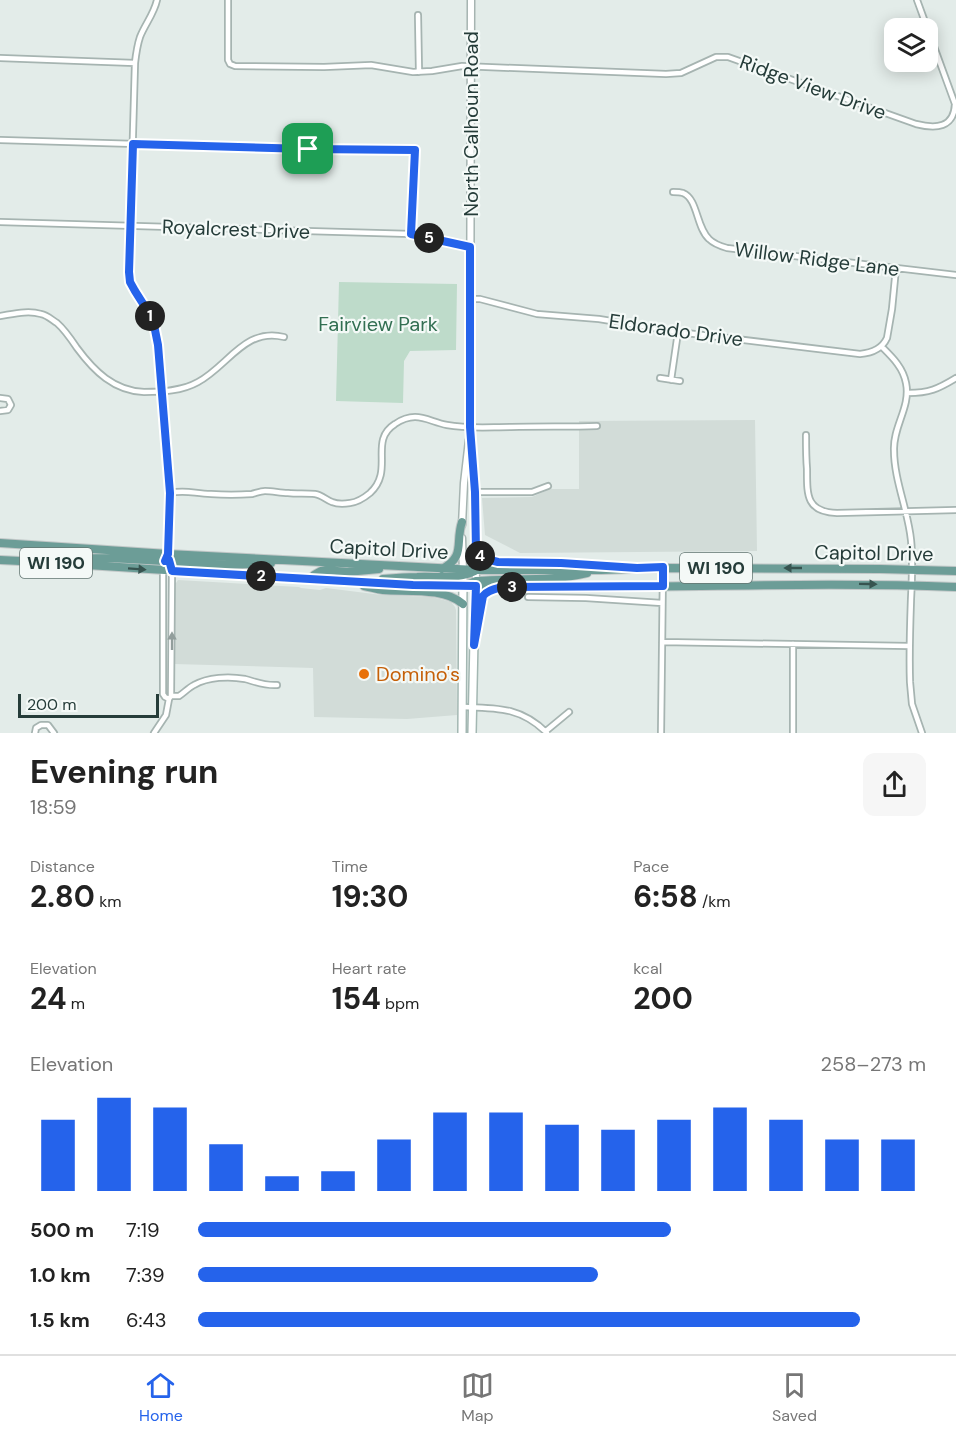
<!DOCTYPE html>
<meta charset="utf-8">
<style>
body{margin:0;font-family:"DM Sans",sans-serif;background:#f6f6f6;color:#222;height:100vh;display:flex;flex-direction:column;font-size:22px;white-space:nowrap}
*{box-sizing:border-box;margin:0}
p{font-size:20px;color:#767676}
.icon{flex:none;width:33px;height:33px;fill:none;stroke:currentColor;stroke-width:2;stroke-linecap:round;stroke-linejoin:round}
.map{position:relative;height:733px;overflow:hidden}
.drawer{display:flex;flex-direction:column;background:#fff;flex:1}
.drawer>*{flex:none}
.fabs{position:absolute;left:884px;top:18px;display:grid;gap:12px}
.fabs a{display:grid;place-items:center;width:54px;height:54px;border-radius:12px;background:#fff;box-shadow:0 3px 15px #0003;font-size:30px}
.scale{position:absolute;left:18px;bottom:15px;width:141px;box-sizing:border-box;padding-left:6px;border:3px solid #253c39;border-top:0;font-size:16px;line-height:21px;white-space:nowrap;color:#253c39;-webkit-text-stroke:4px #f4f9f7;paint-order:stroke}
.pin{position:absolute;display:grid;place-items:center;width:51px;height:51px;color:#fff;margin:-26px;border-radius:12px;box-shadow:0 3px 9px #0006}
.km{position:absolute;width:30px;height:30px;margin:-15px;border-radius:50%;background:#222;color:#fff;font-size:16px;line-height:30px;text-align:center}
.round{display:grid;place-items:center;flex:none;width:63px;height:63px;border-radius:12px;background:#f6f6f6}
.overview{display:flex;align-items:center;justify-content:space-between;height:102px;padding:0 30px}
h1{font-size:33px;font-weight:700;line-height:45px}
.metrics{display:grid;grid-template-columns:repeat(3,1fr);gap:9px;height:102px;padding:6px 30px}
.metrics div{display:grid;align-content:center}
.metrics b{font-size:30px;font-weight:700}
.metrics small{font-size:16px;font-weight:400}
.metrics p{font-size:16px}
.chart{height:168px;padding:12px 30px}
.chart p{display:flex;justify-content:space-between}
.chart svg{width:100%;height:108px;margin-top:6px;stroke:#2563eb;stroke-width:6}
ul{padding:0 30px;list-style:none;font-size:20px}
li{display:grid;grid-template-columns:96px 72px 1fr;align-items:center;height:45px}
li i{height:15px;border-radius:8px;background:#2563eb}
.dock{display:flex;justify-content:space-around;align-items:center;height:84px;border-top:2px solid #e0e0e0;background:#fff;font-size:16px;color:#767676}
.dock a{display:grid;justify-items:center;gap:3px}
.dock .current{color:#2563eb}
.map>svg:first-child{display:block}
.built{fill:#d2dcd8}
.green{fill:#bedbca}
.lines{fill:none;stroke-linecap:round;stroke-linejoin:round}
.minor-casing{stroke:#a6b4b1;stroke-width:8}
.tertiary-casing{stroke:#a6b4b1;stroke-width:9}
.secondary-casing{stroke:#a3b7b2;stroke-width:10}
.primary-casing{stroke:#c2c8c8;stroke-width:10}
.minor{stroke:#fff;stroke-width:4.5}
.tertiary{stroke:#fff;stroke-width:6}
.secondary{stroke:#fff;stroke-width:7}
.primary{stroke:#6c9d97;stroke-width:8}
.oneway{fill:#375450}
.oneway2{fill:#929e9c}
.route-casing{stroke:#fff;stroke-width:12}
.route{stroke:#2563eb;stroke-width:8}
.food-dot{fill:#e8710a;stroke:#f4f9f7;stroke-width:2}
.labels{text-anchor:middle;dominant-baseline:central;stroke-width:4.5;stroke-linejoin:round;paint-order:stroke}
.shield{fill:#f4f9f7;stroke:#637572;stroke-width:1.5}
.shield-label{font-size:18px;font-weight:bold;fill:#253c39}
.street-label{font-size:20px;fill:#253c39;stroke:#f4f9f7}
.park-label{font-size:20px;fill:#326f52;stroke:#f4f9f7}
.food-label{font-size:20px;fill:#c56008;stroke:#f4f9f7;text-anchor:start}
</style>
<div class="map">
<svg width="956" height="733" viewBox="0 0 956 733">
<rect width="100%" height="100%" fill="#e3ece9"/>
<path class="built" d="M755,420l2,131 -237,2 -35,-18 -3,-37 50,-1 18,-8h29v-68z
M178,580l121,7 2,1 19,2 6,-2 56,7 50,2 19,5 4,5 1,3 1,105 -50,4 -93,-2 -1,-49 -139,-4v-75l1,-6h1z"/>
<path class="green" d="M339,282l118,2 -1,66 -46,1 -6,10 -1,42 -67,-2z"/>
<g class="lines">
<defs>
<path id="minor" d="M157,0c-3,14 -12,24 -17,37 -3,9 -4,17 -5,26l-6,209c3,19 13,27 21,44 5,9 7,19 8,29l12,148 -2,63
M228,0v60l2,4 5,2 89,1 47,-2 42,7 19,-1 30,-5 204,8 15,-1 35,-16h12l188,67c20,5 38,4 39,-20l-38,-104
M418,15l1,57
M0,58l135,5
M0,140l308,9 107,1 -4,84
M673,192c3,0 7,0 10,1 15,6 13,34 26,46 5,5 11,7 18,9l229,27
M0,222l411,12 59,13
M470,299h10l57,15 62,5 79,13 182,22c11,-1 22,-5 27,-16l5,-29 4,-41
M0,316c13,-2 28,-6 41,-2 6,1 11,6 16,9 8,7 14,16 20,25 17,23 37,43 67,44 18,0 38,-1 54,-10 30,-16 47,-55 86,-45
M881,346c11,11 22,21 25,37 5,24 -13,43 -12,67 0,30 14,60 17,90 2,20 1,40 0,59 -1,28 -2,55 -1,83l2,22 10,29
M660,378l20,3
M671,380l7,-48
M908,393c21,0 30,-4 48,-15
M0,398l8,1 3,6 -3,5 -8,1
M806,435c0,12 0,23 1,34 0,26 -1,43 30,44l119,-3
M475,492h57l16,-6
M170,493c16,-4 25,1 41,1 13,1 27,1 41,0 4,-1 9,-3 13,-3 8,0 15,2 23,2 9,1 18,0 27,1 7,1 11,6 17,8 5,2 12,2 18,1 8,-1 14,-5 20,-10 25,-23 -2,-52 25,-69 21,-14 32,-3 52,1 21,4 42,2 64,2 29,-1 57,0 86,-1
M163,568v126l2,3 4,2
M528,597l58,1 76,5
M662,642l247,4
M171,696h8c5,-3 9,-8 15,-11 14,-8 35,-9 51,-6 11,3 20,7 32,6
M463,707c34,1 58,0 84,26
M546,731l23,-19
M35,733l1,-5 5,-3h7l6,8
M154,733l12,-18 3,-16 2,-3 1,-126
M661,733l2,-165
M793,733v-89"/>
<path id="tertiary" d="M471,0l-1,427 5,65 1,89
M462,525l2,-42 5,-43
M462,538l1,35"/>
<path id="secondary" d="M474,629l2,-46
M462,733l1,-157
M472,733l2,-93"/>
<path id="primary" d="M0,543l168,11 308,16h125l62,-2 217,1 76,2
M476,551l6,7 16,4 92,3
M57,559l53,-1 55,3 4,-2
M0,560c173,9 345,25 519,27 145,2 291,-6 437,0
M166,563l4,-1 55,3 46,-2
M442,569c24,-13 13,-26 20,-47
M312,579l2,-4 7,-4 6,-1 20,2 32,-3
M383,579c11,-1 23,-2 34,-2 20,-1 40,3 58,-6
M466,585l10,-4c37,-3 75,1 111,-8
M364,586c6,1 12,3 19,4 24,2 61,-3 80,14
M474,645l9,-49 6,-5 7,-2"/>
</defs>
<use href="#minor" class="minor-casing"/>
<use href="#tertiary" class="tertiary-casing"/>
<use href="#secondary" class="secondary-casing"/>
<use href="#primary" class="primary-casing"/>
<use href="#minor" class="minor"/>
<use href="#tertiary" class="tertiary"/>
<use href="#secondary" class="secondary"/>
<use href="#primary" class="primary"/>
</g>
<defs><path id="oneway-solid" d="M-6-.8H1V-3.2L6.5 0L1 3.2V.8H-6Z" transform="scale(1.5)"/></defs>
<g class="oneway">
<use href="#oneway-solid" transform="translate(793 568) rotate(-180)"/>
<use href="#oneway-solid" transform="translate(137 569) rotate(4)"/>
<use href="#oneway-solid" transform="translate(868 584) rotate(1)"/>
</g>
<use class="oneway2" href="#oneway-solid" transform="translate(172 641) rotate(-90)"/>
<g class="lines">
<defs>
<path id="route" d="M133,144l175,5 107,1 -4,84 59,13v180l5,65 1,59 6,7 16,4 63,1 76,5 26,-1v19l-161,1c-7,2 -14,3 -19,9l-9,49 2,-59 -63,-1 -241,-14 -3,-11 -4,1 3,-7 2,-61 -12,-148 -4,-20 -7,-15 -12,-19 -5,-9 -1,-10z"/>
</defs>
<use href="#route" class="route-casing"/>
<use href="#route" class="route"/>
</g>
<circle class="food-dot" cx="364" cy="674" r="6"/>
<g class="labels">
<g class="shield">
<rect x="20" y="548" width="72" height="30" rx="4.5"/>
<rect x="680" y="553" width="72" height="30" rx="4.5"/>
</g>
<g class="shield-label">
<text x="56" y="563">WI 190</text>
<text x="716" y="568">WI 190</text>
</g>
<g class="street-label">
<text transform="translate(813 87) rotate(20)">Ridge View Drive</text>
<text transform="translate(471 124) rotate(-90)">North Calhoun Road</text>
<text transform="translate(236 229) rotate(2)">Royalcrest Drive</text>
<text transform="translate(817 259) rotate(7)">Willow Ridge Lane</text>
<text transform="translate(676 330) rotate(8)">Eldorado Drive</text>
<text transform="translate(389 549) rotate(3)">Capitol Drive</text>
<text transform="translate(874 553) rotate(1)">Capitol Drive</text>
</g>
<g class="park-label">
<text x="378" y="324">Fairview Park</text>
</g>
<g class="food-label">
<text x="376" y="674">Domino's</text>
</g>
</g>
</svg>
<div class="fabs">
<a><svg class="icon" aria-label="layers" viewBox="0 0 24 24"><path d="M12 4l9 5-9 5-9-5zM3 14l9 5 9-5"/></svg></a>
</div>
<div class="scale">200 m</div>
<div class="pin" style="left:308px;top:149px;background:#1e9e55"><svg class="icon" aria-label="arrive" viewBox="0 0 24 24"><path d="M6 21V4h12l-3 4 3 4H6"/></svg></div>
<b class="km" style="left:150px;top:316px">1</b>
<b class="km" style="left:261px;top:576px">2</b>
<b class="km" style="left:512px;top:587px">3</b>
<b class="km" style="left:480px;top:556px">4</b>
<b class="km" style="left:429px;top:238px">5</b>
</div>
<section class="drawer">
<div class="overview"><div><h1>Evening run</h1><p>18:59</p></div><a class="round"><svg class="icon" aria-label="share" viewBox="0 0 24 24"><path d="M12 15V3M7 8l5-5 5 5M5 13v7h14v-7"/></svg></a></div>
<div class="metrics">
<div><p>Distance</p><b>2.80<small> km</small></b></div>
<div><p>Time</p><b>19:30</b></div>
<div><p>Pace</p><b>6:58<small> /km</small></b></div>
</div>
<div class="metrics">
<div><p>Elevation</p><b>24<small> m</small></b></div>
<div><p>Heart rate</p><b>154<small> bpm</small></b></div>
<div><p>kcal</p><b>200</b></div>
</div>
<div class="chart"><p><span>Elevation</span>258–273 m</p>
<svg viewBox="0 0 160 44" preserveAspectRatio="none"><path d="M5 44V15M15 44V6M25 44V10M35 44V25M45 44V38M55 44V36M65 44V23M75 44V12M85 44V12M95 44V17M105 44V19M115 44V15M125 44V10M135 44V15M145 44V23M155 44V23"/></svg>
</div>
<ul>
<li><b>500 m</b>7:19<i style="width:65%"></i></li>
<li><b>1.0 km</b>7:39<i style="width:55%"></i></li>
<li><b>1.5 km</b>6:43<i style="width:91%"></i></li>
</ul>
</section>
<nav class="dock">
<a class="current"><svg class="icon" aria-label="home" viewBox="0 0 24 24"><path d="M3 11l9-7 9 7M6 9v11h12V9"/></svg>Home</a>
<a><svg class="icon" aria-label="map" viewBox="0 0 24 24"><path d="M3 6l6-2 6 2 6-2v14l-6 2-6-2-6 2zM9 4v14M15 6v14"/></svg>Map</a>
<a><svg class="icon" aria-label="saved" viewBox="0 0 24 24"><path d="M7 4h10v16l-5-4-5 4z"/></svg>Saved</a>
</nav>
